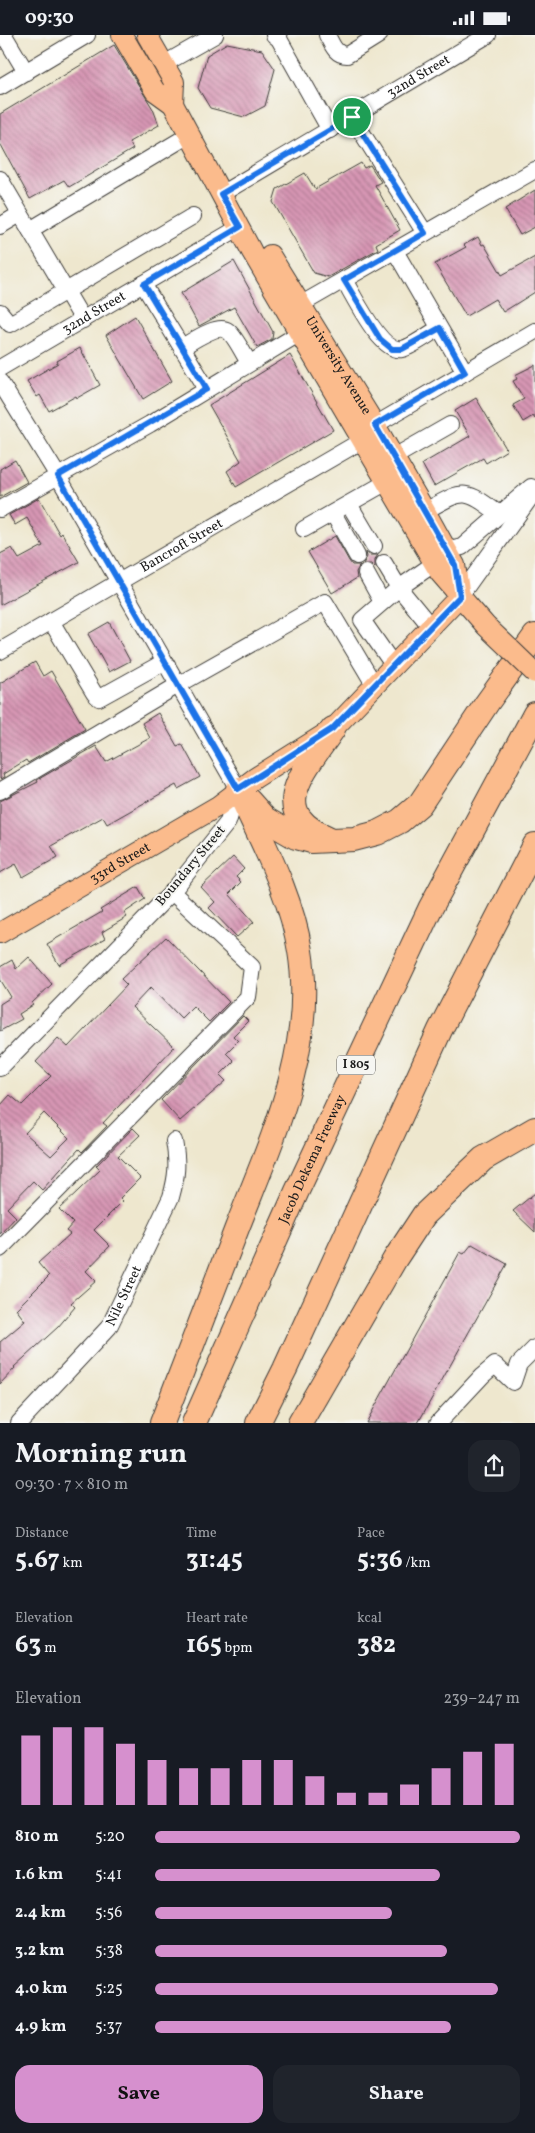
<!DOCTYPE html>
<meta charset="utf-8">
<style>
body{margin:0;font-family:Vollkorn,serif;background:#20242c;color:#f1f3f6;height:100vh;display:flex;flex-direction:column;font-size:19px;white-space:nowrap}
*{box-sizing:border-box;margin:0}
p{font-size:16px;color:#9ea1a6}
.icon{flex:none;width:28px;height:28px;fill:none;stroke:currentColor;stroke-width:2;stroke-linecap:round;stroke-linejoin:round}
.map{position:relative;height:1388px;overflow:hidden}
.panel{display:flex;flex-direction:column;background:#171b24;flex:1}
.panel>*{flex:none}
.pin{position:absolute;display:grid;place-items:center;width:42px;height:42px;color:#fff;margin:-21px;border:2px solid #fff;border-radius:50%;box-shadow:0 1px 5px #0007}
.round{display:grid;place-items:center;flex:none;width:52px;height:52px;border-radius:15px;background:#20242c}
.overview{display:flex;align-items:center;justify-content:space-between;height:85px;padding:0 15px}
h1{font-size:28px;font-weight:700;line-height:38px}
.stats{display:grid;grid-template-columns:repeat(3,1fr);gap:8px;height:85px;padding:5px 15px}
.stats div{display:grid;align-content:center}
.stats b{font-size:25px;font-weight:700}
.stats small{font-size:14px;font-weight:400}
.stats p{font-size:14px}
.chart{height:140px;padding:10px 15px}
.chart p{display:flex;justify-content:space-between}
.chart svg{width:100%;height:90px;margin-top:5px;stroke:#d690ce;stroke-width:6}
.cta{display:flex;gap:10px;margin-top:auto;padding:10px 15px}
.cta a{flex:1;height:58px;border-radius:15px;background:#d690ce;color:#111;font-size:20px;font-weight:700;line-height:58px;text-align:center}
.cta a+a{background:#20242c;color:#f1f3f6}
ul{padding:0 15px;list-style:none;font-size:16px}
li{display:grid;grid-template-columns:80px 60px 1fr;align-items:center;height:38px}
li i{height:12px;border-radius:6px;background:#d690ce}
.status{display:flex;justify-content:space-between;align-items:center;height:35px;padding:0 25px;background:#171b24;direction:ltr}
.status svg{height:14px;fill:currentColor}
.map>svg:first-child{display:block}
.building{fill:url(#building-back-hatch);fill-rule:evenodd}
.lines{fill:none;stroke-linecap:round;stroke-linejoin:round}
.minor-casing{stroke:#3c3a37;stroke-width:18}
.major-casing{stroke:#3c3a37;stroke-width:22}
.highway-casing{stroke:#3c3a37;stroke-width:26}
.minor{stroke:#fff;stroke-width:16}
.major{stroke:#fbbb8c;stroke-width:20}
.highway{stroke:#fbbb8c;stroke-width:24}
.major-bridge-casing{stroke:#3c3a37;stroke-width:22;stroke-linecap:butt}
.major-bridge{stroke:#fbbb8c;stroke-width:20}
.route-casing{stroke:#fff;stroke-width:10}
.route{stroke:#1a73e8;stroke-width:6}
.labels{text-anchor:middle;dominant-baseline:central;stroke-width:4;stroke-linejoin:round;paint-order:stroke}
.shield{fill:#f6f6f2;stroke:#5d5d5c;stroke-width:1}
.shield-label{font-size:12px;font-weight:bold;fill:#1c1c1c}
.street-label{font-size:14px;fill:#1c1c1c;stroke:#f6f6f2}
</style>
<div class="status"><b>09:30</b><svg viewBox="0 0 49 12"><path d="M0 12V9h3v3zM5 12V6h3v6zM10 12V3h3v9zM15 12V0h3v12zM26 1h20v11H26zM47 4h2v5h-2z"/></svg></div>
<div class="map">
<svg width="535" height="1388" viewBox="0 0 535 1388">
<defs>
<pattern id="building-back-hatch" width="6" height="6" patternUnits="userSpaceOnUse" patternTransform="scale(1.25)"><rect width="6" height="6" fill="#d796b4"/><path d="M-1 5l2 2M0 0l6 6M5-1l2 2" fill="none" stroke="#ae7a92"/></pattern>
</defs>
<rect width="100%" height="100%" fill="#f6f6f2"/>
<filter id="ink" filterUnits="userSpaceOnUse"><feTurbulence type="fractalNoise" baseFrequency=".02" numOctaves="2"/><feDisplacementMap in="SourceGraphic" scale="10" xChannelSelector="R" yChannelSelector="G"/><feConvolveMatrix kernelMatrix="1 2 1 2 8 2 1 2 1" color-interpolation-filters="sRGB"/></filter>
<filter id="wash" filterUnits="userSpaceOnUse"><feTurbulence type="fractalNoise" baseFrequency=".0096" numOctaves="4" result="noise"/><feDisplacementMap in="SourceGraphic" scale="20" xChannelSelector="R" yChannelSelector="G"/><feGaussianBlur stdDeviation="1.12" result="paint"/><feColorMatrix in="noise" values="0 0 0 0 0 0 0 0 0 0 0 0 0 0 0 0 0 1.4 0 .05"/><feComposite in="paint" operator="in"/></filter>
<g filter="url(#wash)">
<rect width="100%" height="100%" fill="#eee7ce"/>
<g id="blocks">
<path class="building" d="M227,8l35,7 13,19 -10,37 -21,11 -34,-9 -12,-20 9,-33z
M114,10l39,64 6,16 -30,17 4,7 -64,38 -5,-7 -34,19 -30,-56v-29z
M361,128l3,5 6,-3 11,17 -6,3 25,45 -24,14 2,5 -50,28 -14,-4 -41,-71 4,-13 28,-16 10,16z
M535,155v37l-15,8 -15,-26z
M478,202l4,8 2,-1 18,31 33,-18v35l-32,20 -8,-13 -29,17 -31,-52 31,-17 -2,-2z
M234,226l39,71 -1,7 -15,8 -23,-40 -35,19 -18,-33z
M135,281l37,65 -29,18 -37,-64z
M80,313l20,37 -23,13 -1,-2 -27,15 -9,-16 -3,2 -10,-16 31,-18 -1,-2z
M290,320l43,75 -97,57 -9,-16 14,-10 -32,-56z
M535,330v54l-2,-3 -10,6 -10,-17 11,-6 -11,-18 4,-2 -2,-4z
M476,363l31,52 -21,13 -3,-5 -49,28 -12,-22 48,-28 -15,-25z
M15,425l12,22 -27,15v-28z
M39,463l21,37 2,-2 17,29 -79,43v-51l12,-6 7,11 24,-13 -16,-28 -12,7 -6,-10z
M335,501l14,25 3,4h8l-4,7 1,6 -25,15 -24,-41z
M366,517l4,3h8l-3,4v9l-4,-4h-8l4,-7z
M109,587l21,39 -21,11 -21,-38z
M35,627l8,14 8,-5 34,58 -57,34 -2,-3 -23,14 1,3 -4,2v-96z
M158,678l19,33 5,-2 18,33 -22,12 -2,-4 -69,39 -4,-7 -52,29 7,11 -35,20 -7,-13 -16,9v-72l38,-19 -1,-2 59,-34 10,16 44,-24 -8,-15z
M233,822l11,12 -8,8 5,5 -12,12 25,28 -17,15 -28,-29 6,-6 -14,-15z
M138,852l7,12 -21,14 3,4 -25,15 3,7 -46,26 -12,-21 55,-32 -2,-2z
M166,902l63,65 -20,20 -16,-16 -12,12 -30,-31 -19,20 42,40 -71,76 4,3 -25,26 -3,-3 -37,41 -9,-9 -26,27 9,9 -16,17v-128l10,-11 12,10 29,-29 -15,-14 22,-24 10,9 59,-62 -6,-6zM44,1078l25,25 -18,18 -26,-23z
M29,922l23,27 -20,19 1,2 -14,9 3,5 -22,12v-27l11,-7 -11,-18v-12l12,-7 4,9z
M243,981l5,5 -15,15 5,5 -12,12 8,8 -14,14 6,6 -46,40 -19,-21z
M133,1093l7,7 -22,21 22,22 -20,20 3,3 -29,29 16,16 -24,25 10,10 -25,22 4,4 -17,20 -44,40 1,1 -15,16v-42l25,-21 -9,-12 33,-33 -11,-13 32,-29 -4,-3 7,-8 -14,-14 41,-39 -4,-4z
M535,1158v39l-22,-21z
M472,1209l35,20 -89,159h-52l94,-171 4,2z"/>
</g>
</g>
<g filter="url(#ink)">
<use href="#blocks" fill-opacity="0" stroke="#3c3a37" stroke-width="1"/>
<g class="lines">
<defs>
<g id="minor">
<path d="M4,0l22,37"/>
<path d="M274,0l5,4 51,91"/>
<path d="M327,0c5,9 8,20 20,20l32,-20"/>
<path d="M164,29l51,-29"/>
<path d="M0,52l87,-52"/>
<path d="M352,82l73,116"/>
<path d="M0,144l83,141"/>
<path id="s1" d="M221,159l267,-159"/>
<path d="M0,191l20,-12"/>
<path d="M30,195l159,-95"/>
<path d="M395,216l70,121"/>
<path d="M344,245c10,16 37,74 58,69 10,-2 27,-15 37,-21"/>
<path d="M143,249l64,105"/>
<path d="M300,270l235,-135"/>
<path d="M0,277l10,12 183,-108"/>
<path d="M182,312c9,-5 36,-24 46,-16 7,5 16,24 21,32"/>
<path id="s2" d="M0,333l240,-141"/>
<path d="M0,347l58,94 180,313 -10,33 -56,70 -172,176"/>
<path d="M375,390l160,-94"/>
<path d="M394,422l56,-32"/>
<path d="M349,469l25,42"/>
<path d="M0,474l150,-85 150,-91"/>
<path d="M425,476c39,-21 38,-24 74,3"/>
<path d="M333,478l24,43"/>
<path d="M304,494l83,-47"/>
<path d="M446,514h8l8,-2 69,-60"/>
<path d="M384,528l15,25 36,-25"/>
<path d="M366,538l16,29"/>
<path d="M460,561l75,-105"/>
<path d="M51,586l43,72 5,5 65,-36"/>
<path id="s3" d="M0,616l363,-211"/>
<path d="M394,631l-32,-46 37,-32 32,39"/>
<path d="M0,756l178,-106 147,-83 50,84"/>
<path d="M0,1214l248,-252 4,-30 -80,-75"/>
<path id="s4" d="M19,1388l90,-96 62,-130c6,-21 7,-34 3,-56"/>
<path d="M438,1388l44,-47 13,-11 18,17 6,-18 16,-16"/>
</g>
<g id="major">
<path d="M122,0l33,56 18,13 79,148 188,321 46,53 24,23"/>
<path d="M147,0l27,47 -1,22"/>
<path id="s5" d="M270,220l105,170 50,86 30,54 5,31"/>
<path id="s6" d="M0,898l218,-127 37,-28 78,-49 127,-133"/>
</g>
<g id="highway">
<path d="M249,766l16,18 31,18 15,4 43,-2 23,-6 23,-12 20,-17 67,-101 48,-67"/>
<path d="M328,803c-65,-27 -21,-70 5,-109"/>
<path d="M162,1388c25,-65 50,-130 75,-195 34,-87 79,-180 63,-277 -9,-57 -38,-109 -62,-162"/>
<path id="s7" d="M194,1388l103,-232 133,-282 105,-195"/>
<path d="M258,1388l27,-54 155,-339 95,-185"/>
<path d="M300,1388l95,-164 29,-44 59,-56 52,-30"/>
</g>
</defs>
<use href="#minor" class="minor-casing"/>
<use href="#major" class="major-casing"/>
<use href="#highway" class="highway-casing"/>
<use href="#minor" class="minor"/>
<use href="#major" class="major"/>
<use href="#highway" class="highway"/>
<defs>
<path id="major-bridge" d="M510,614l25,24"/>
</defs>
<use href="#major-bridge" class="major-bridge-casing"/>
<use href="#major-bridge" class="major-bridge"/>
</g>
</g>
<g class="lines" filter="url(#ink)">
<defs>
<path id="route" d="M352,82l73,116 -81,47 36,59 12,10h10l38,-21 25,44 -90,53 80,140 5,31 -128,133 -94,60 -180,-313 149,-87 -63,-105 96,-57 -19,-33z"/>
</defs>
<use href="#route" class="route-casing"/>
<use href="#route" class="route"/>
</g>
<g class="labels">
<rect class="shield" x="337" y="1020.5" width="38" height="19" rx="4"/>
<g class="shield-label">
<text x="356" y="1030">I 805</text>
</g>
<g class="street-label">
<text stroke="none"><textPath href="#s1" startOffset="230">32nd Street</textPath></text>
<text stroke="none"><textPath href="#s2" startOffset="109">32nd Street</textPath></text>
<text stroke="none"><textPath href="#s5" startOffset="130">University Avenue</textPath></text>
<text stroke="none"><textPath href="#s3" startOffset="210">Bancroft Street</textPath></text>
<text stroke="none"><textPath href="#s6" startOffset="139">33rd Street</textPath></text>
<text transform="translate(191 831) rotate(-50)">Boundary Street</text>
<text stroke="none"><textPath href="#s7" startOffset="289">Jacob Dekema Freeway</textPath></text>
<text stroke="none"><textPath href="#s4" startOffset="166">Nile Street</textPath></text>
</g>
</g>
</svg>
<div class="pin" style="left:352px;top:82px;background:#1e9e55"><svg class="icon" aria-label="arrive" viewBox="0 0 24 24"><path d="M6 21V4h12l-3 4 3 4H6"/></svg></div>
</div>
<section class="panel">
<div class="overview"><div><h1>Morning run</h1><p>09:30 · 7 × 810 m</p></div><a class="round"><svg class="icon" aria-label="share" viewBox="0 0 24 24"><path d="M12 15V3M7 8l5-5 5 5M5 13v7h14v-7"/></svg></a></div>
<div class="stats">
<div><p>Distance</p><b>5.67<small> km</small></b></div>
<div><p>Time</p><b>31:45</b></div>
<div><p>Pace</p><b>5:36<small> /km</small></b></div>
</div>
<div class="stats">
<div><p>Elevation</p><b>63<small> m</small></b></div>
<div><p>Heart rate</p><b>165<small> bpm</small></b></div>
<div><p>kcal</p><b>382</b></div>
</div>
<div class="chart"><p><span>Elevation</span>239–247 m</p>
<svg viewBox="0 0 160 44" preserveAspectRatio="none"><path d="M5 44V10M15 44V6M25 44V6M35 44V14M45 44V22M55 44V26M65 44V26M75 44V22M85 44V22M95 44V30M105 44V38M115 44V38M125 44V34M135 44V26M145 44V18M155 44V14"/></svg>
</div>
<ul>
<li><b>810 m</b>5:20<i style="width:100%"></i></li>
<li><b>1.6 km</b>5:41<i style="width:78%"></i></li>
<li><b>2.4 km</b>5:56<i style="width:65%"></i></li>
<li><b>3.2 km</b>5:38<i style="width:80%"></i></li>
<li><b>4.0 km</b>5:25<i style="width:94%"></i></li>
<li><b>4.9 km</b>5:37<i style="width:81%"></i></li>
</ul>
<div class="cta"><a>Save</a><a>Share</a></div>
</section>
